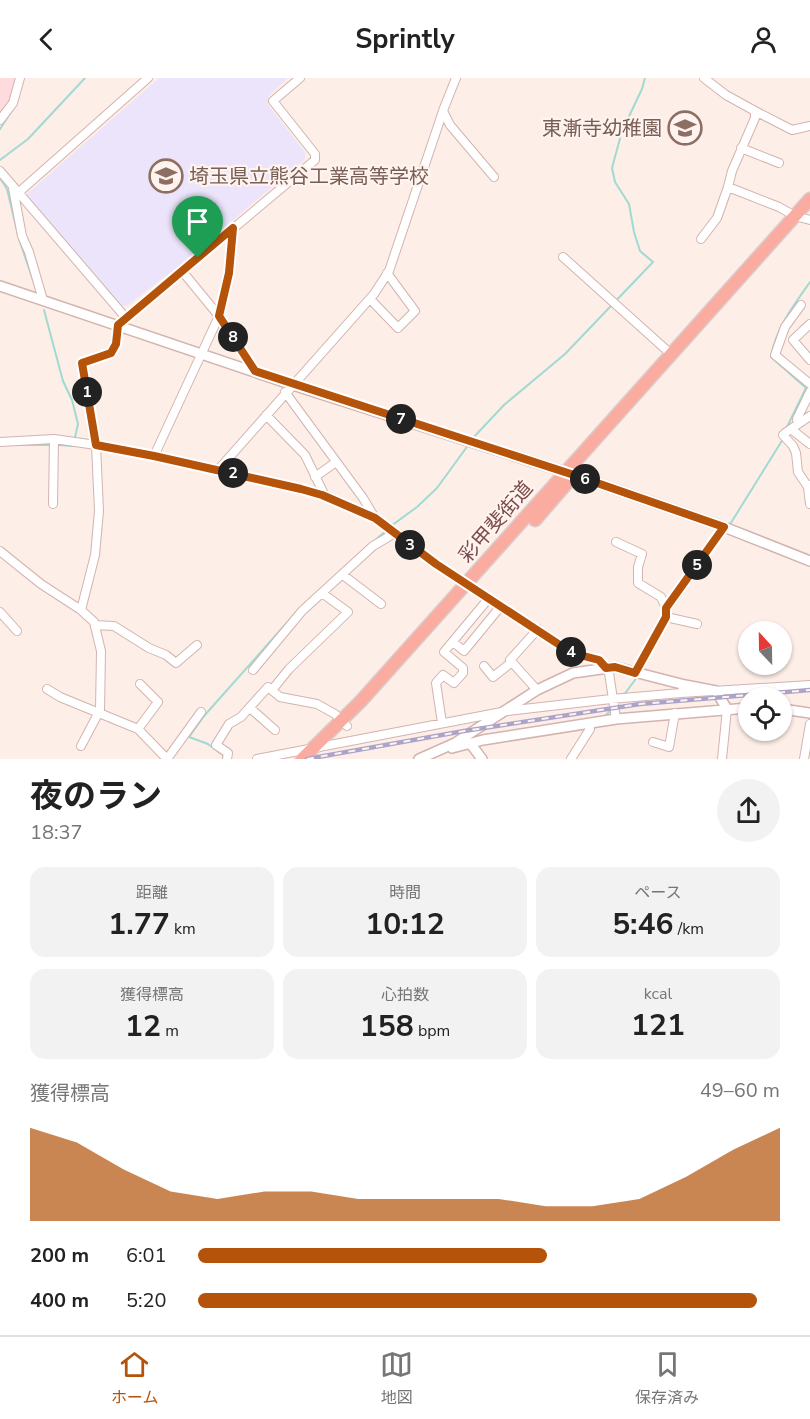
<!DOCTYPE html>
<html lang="ja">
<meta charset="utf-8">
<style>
body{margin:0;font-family:"Nunito Sans","Noto Sans JP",sans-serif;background:#f2f2f2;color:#222;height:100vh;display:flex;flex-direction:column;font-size:22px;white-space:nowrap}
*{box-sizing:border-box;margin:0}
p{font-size:20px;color:#767676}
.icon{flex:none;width:33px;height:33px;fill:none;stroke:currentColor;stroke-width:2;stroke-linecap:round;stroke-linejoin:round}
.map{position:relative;height:681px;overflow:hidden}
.panel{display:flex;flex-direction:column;background:#fff;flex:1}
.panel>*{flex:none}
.needle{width:39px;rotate:338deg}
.controls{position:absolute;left:738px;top:543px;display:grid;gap:12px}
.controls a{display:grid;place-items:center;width:54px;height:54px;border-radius:50%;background:#fff;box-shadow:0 2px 4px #0004;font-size:30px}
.pin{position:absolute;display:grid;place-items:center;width:51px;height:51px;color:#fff;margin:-62px -26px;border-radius:50% 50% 50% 0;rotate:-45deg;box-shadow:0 0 6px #0007}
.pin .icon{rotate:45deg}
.km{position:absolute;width:30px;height:30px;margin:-15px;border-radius:50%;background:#222;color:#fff;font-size:16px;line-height:30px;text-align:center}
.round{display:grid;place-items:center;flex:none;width:63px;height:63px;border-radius:32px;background:#f2f2f2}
.headline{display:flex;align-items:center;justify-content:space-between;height:102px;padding:0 30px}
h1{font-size:33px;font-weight:700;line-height:45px}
.stats{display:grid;grid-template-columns:repeat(3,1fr);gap:9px;height:102px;padding:6px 30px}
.stats div{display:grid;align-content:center;border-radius:15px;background:#f2f2f2;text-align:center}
.stats b{font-size:30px;font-weight:700}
.stats small{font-size:16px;font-weight:400}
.stats p{font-size:16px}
.chart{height:168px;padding:12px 30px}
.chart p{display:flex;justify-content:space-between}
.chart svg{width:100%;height:108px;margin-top:6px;fill:#b45309;opacity:.7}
ul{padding:0 30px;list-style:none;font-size:20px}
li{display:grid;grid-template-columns:96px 72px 1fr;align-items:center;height:45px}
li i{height:15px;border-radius:8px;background:#b45309}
header{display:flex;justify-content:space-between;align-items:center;height:78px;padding:0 30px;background:#fff;font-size:27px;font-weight:700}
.tabs{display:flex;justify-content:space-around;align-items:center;height:84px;border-top:2px solid #e0e0e0;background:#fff;font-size:16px;color:#767676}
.tabs a{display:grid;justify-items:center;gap:3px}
.tabs .active{color:#b45309}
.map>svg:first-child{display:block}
.commercial{fill:#fedbdc}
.education{fill:#ebe4fa}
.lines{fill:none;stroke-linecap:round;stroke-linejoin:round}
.stream{stroke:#a0dad1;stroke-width:2}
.minor-casing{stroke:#d3b3af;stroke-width:10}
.tertiary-casing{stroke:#d3b3af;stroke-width:12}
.trunk-casing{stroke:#d9cdcc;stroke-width:15}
.minor{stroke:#fff;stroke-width:8}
.tertiary{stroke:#fff;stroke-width:9}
.trunk{stroke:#fbaca0;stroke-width:12}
.rail-casing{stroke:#aca4c8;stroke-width:4.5}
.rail{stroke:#fff3ef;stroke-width:2;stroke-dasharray:7;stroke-linecap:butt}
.route-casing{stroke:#fff;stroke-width:12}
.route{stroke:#b45309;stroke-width:8}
.labels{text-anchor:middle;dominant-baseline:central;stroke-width:4.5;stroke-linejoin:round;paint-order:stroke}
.education-label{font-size:20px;fill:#785e54;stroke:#fff3ef;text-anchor:end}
.street-label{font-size:20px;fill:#794c4a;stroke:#fff3ef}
</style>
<header><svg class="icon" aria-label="back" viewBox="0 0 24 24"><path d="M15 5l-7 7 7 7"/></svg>Sprintly<svg class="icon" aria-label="person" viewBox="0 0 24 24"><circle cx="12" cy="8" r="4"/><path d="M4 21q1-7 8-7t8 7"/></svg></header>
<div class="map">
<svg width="810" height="681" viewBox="0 0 810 681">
<rect width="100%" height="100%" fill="#fdeee8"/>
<path class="commercial" d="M0,0h18l-7,24 -11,15z"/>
<path class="education" d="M159,0h129l-19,17 -1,10 37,47v7l-126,107 -53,40h-8l-91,-112z"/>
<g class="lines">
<path class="stream" d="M0,51l15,-23
M0,82l28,-21 57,-61
M0,100l7,11 12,50 16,47
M44,232l19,71 9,19 6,24 -5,22 -16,-1
M785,353l21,-43 -35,-31c5,-29 23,-52 39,-75
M472,361l32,-34 61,-51 88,-92 -13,-11 -6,-19 -5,-28 -14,-22 -3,-14 10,-37 20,-42 3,-11
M9,367h42
M391,448l26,-19 20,-19 32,-44
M729,448l54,-87
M373,464l14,-12
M669,537l2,-5 55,-79
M640,593l26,-47
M623,618l15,-20
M603,640l9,-9
M223,681v-4l-15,-11 -19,-7 15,-21 96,-108"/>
<defs>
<path id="minor" d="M704,0l22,17 29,16v7l-23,53 -4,16 51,20 16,9 15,4
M443,33l7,14 44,52
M755,33l37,19 18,-4
M0,42l13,-17 7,-25
M741,70l38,15
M0,93l126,147
M13,110l9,48 7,16 14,48
M18,115l130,-115
M701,161l16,-21 11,-31
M563,179l109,98
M182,193l37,45 36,55
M370,221l28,29 17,-17 -28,-38
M801,227l-16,22 -10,28 35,29
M810,246l-17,16 17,20
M285,314l78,106 12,20
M266,337l39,40 20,41
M798,346l-1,-5 13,-27
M791,351l19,15
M785,355l25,-17
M783,357l10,11 3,7 2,19 10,15 2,-2
M0,364l54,-3 42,6 58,11 147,33 21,6 53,23 61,46 136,89 27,7 10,13 7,46
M154,378l65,-140 10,-43 4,-44
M218,392l156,-176 15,-23 55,-163 12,-30
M315,399l21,-15
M808,409l2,17
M53,426l1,-65
M616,464l26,12 -4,13v16l23,14 5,11
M0,473l41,33 40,26 13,12 7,29 -1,59 -19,36
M343,497l38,29
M81,532l14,-55 4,-44 -3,-66 -14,-82 29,-10 5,-9 2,-19 197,-165v-6l-42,-53 27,-23
M0,534l17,19
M666,539l31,7
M95,547l19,1 35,22 17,7 10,8 21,-18
M453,564l11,9 37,-45
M484,588l9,11 19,-15
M253,592l49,-59 71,-65 22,-13
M635,595l31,-56v-9l58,-81
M47,611l13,8 78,32 29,30
M272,612l17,-21 59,-57 -26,-19
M537,612l-27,-30 28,-31
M681,615l129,-8
M250,630l25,22
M442,645l-6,-40 7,-8 11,8 9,-10v-5l-19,-16 45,-54
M138,651l20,-27 -18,-18
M653,664l16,5 6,-34
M167,681l34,-47
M227,681l1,-6 -12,-8 13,-21 12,-7 27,-30 12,10 37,7 18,10 12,12
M257,681l250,-48 104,-12 70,-6 4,-8
M571,681l19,-30v-6
M722,681l5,-50
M804,681l6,-35"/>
<path id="tertiary" d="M0,208l293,99 281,90 150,52 86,34
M782,631l28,4
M470,665l12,16
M452,670l31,-8 133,-21 132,-11
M419,681l36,-16 82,-53 36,-17 42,-6 70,18 31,6 11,18"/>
<path id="trunk" d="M535,442l32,-37
M302,681l59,-58 449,-502"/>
</defs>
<use href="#minor" class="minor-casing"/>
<use href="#tertiary" class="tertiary-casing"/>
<use href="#trunk" class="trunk-casing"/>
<use href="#minor" class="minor"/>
<use href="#tertiary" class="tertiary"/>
<use href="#trunk" class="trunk"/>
<defs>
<path id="rail" d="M307,681l157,-28 176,-27 170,-14"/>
</defs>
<use href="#rail" class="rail-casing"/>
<use href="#rail" class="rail"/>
</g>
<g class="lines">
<defs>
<path id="route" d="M233,150l-4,45 -10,43 36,55 319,104 150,52 -58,81v9l-31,56 -20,-6 -9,1 -7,-8 -27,-7 -136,-89 -61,-46 -53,-23 -21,-6 -147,-33 -58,-11 -14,-82 29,-10 5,-9 2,-19z"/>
</defs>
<use href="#route" class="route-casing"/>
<use href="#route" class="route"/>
</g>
<defs>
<symbol id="school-ring" viewBox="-11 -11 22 22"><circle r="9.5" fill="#fff3ef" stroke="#8d6e63" stroke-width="1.5"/><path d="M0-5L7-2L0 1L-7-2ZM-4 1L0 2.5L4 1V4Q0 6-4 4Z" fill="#8d6e63"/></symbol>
</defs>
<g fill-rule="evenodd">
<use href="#school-ring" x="666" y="31" width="38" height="38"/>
<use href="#school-ring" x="147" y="79" width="38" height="38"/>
</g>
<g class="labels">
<g class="education-label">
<text x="662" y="50">東漸寺幼稚園</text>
<text x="189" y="98" text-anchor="start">埼玉県立熊谷工業高等学校</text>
</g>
<g class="street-label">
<text transform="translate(496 444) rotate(-49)">彩甲斐街道</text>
</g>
</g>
</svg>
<div class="controls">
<a><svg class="needle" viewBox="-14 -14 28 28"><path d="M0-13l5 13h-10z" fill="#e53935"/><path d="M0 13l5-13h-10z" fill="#767676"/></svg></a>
<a><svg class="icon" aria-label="locate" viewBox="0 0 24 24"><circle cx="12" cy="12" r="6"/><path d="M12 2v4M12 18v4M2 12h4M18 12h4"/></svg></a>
</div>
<div class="pin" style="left:198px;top:180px;background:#1e9e55"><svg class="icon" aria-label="arrive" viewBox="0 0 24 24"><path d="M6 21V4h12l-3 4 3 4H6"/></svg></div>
<b class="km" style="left:87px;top:314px">1</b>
<b class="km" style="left:233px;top:395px">2</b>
<b class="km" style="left:410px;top:467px">3</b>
<b class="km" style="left:571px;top:574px">4</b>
<b class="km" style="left:697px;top:487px">5</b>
<b class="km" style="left:585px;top:401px">6</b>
<b class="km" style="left:401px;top:341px">7</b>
<b class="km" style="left:233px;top:259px">8</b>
</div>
<section class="panel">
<div class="headline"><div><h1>夜のラン</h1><p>18:37</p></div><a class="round"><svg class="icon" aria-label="share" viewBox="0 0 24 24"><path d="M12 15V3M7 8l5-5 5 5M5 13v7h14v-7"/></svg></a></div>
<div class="stats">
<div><p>距離</p><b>1.77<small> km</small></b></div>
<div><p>時間</p><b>10:12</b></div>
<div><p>ペース</p><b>5:46<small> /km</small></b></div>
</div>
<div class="stats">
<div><p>獲得標高</p><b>12<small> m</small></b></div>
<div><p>心拍数</p><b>158<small> bpm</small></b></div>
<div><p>kcal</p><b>121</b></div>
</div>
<div class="chart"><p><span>獲得標高</span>49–60 m</p>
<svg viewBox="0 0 160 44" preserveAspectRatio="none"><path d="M0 44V6L10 12L20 23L30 32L40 35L50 32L60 32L70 35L80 35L90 35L100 35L110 38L120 38L130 35L140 26L150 15L160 6V44z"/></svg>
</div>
<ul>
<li><b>200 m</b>6:01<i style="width:60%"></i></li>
<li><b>400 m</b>5:20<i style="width:96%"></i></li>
</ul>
</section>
<nav class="tabs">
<a class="active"><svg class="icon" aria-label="home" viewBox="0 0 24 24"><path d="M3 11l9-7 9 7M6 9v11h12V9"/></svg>ホーム</a>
<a><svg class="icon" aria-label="map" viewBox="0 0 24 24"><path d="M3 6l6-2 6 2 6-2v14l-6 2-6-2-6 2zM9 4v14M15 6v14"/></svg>地図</a>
<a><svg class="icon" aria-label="saved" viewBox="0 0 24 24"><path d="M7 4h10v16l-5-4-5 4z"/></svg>保存済み</a>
</nav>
